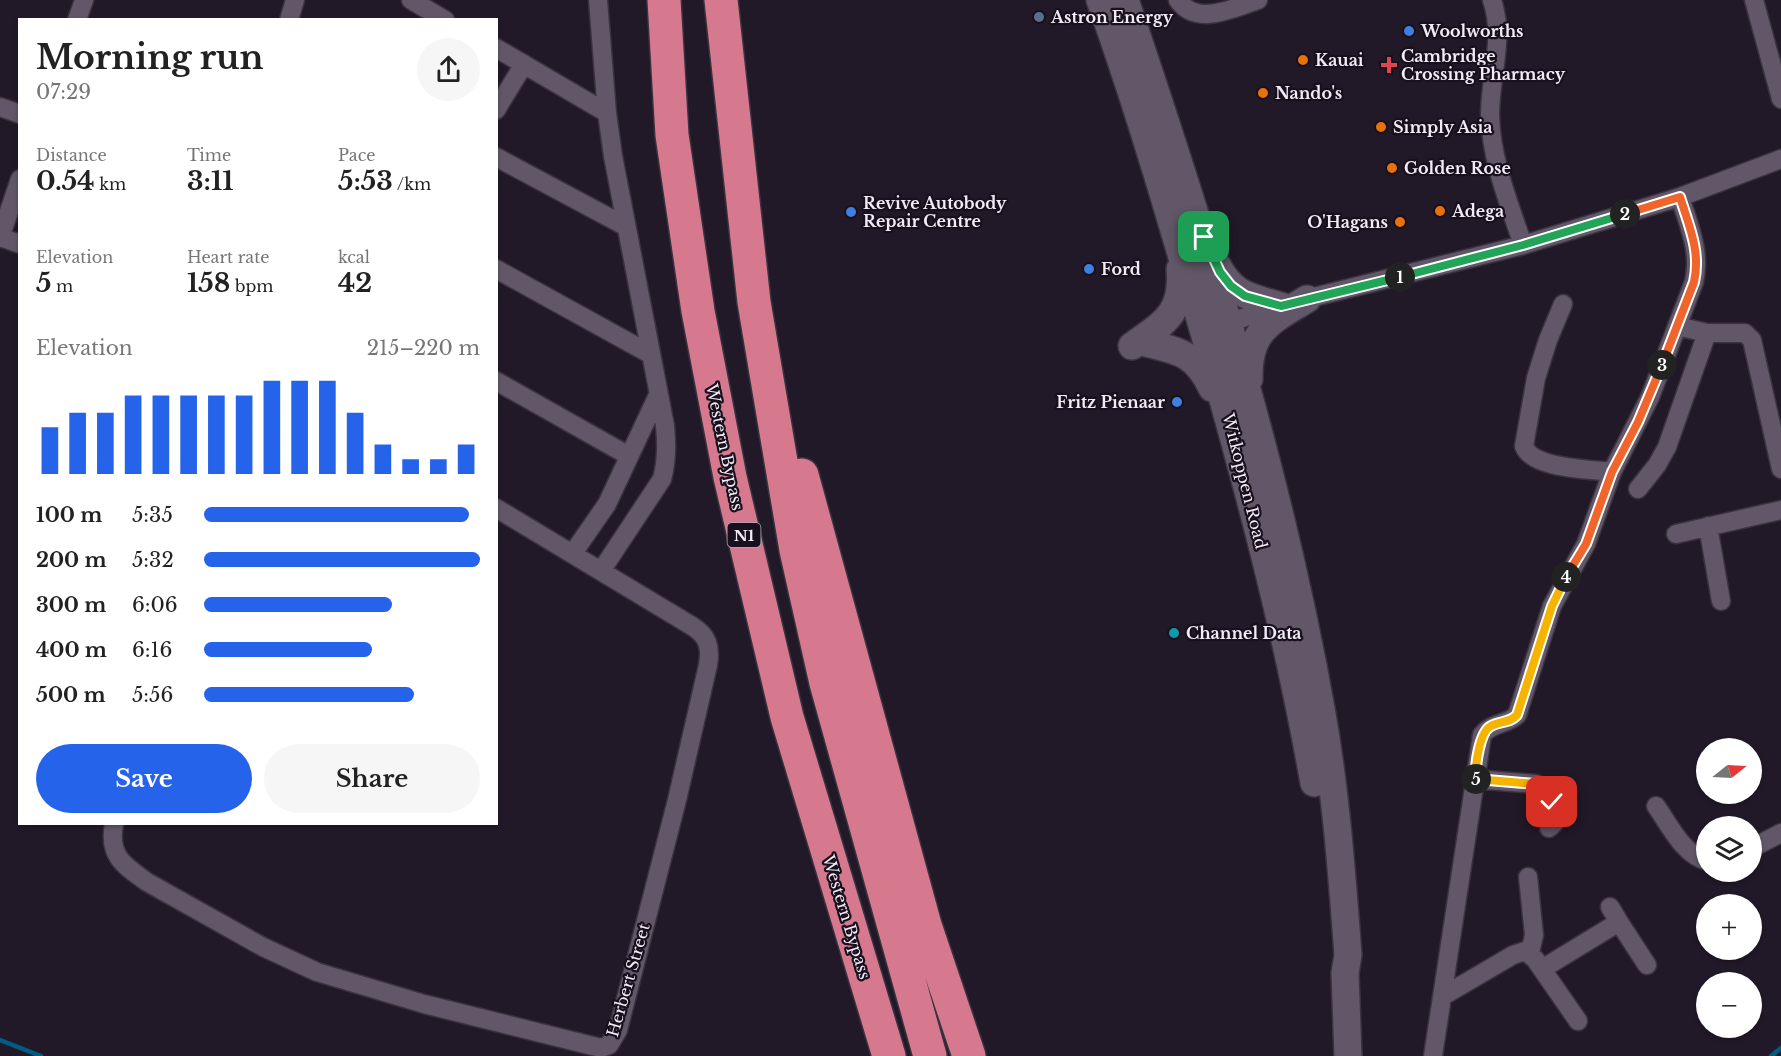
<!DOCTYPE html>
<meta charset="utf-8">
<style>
body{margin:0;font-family:"Libre Baskerville",serif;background:#f6f6f6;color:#222;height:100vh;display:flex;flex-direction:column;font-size:22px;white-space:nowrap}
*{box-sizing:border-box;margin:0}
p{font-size:20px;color:#767676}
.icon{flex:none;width:33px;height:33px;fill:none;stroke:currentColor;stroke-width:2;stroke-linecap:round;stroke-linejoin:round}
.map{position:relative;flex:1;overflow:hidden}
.side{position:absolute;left:18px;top:18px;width:480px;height:807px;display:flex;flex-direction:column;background:#fff;border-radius:0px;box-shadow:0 2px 4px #0004}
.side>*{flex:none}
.needle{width:39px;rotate:72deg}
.tools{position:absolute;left:1696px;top:738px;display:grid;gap:12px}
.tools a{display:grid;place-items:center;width:66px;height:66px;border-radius:50%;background:#fff;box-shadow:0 2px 4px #0004;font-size:30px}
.pin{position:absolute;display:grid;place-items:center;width:51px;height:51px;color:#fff;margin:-26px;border-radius:12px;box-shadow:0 3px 9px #0006}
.km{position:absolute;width:30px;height:30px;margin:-15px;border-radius:50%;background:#222;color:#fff;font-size:16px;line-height:30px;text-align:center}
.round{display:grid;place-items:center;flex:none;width:63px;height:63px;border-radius:32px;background:#f6f6f6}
.head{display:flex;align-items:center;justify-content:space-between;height:102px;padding:0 18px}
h1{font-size:33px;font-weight:700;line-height:45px}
.stats{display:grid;grid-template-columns:repeat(3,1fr);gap:9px;height:102px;padding:6px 18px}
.stats div{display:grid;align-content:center}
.stats b{font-size:26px;font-weight:700}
.stats small{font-size:16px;font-weight:400}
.stats p{font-size:16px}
.chart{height:168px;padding:12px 18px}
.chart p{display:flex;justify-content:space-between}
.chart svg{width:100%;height:108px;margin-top:6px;stroke:#2563eb;stroke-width:6}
.primary-button{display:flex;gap:12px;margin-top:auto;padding:12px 18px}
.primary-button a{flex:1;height:69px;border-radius:36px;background:#2563eb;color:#fff;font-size:24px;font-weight:700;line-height:69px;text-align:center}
.primary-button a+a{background:#f6f6f6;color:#222}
ul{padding:0 18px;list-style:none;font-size:20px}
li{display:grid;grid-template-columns:96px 72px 1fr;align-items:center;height:45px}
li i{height:15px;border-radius:8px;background:#2563eb}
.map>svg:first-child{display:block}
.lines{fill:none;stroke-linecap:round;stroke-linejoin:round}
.stream{stroke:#005b85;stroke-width:4.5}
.minor-casing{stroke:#39333f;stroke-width:21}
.secondary-casing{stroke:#39333f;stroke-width:30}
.motorway-casing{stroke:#39333f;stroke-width:36}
.minor{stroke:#615768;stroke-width:18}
.secondary{stroke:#615768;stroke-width:27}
.motorway{stroke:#d6798f;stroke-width:33}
.split-1-casing{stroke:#fff;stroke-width:12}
.split-2-casing{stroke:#fff;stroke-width:12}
.split-3-casing{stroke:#fff;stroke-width:12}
.split-4-casing{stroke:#fff;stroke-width:12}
.split-5-casing{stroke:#fff;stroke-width:12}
.split-6-casing{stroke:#fff;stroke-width:12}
.split-1{stroke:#22a559;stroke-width:8}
.split-2{stroke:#22a559;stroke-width:8}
.split-3{stroke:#f0652b;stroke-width:8}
.split-4{stroke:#f0652b;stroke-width:8}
.split-5{stroke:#f5b400;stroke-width:8}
.split-6{stroke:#f5b400;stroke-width:8}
.service-dot{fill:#5c6f8a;stroke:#19101e;stroke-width:2}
.shop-dot{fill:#3f7fe0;stroke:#19101e;stroke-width:2}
.food-dot{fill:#e8710a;stroke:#19101e;stroke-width:2}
.health-dot{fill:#e0444e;stroke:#19101e;stroke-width:2}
.culture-dot{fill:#0f9aa8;stroke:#19101e;stroke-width:2}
.labels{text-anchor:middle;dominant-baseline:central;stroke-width:4.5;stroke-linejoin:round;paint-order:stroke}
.shield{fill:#19101e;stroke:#b0a9b5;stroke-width:1.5}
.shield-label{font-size:15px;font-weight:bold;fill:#f1ebf6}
.poi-label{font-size:16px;font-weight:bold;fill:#f1ebf6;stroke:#19101e;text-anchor:start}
.street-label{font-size:16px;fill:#f1ebf6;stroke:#19101e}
</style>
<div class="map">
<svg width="1781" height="1056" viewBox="0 0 1781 1056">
<rect width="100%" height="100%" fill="#221928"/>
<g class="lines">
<path class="stream" d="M0,1040l41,16
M1771,1056l10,-8"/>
<defs>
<path id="minor" d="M411,0l34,20
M598,0l9,113 6,43 52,270c2,19 2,35 -3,53l-61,92
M1178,0c18,27 56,8 80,0
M1492,0c13,38 -2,76 -2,115 1,45 19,88 33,130
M1754,0l27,99
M77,20l7,-20
M289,20l6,-20
M496,48l111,65
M0,107l20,7
M496,110l28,-46
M496,157l129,69
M0,237l20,7
M0,238l20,-59
M496,269l154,85
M1563,304l-15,36 -12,38 -12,68c8,23 66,23 88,26
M1219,325l99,-29 205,-51 157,-48 101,-38
M1677,326l30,7h38l7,7 29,129
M496,381l133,75
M1638,489l19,-24 10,-18 40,-114
M1708,526l13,75
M1676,534l105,-24
M573,553l34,-49 51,-109
M1475,779l61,5c10,5 25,25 20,37 -2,3 -5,5 -7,7
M1656,806c13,18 27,49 51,55
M114,824c-6,31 9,41 33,58l116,65 54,25 107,32 169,42 8,2 8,-3 9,-15 59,-230 31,-135c3,-18 0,-29 -16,-39l-196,-118
M1752,848l29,-15
M1528,877l6,58 -4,18
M1619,922l28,43
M1542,969l77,-47 -9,-15
M1443,996l70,-41 12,-4 10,8 43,62
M1433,1056l49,-321c10,-13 25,-10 35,-20l35,-109 34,-62 26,-72 38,-75 44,-115c7,-30 -5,-56 -14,-85"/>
<path id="secondary" d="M1100,0c39,109 71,219 103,329 43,150 84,301 111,454
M1125,0c79,234 154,471 197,714 14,80 20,161 26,241l-3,18 3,83
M1217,265c16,31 34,32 64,41
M1146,343c34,8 50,11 66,45
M1132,346c32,-23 52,-33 48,-77
M1249,379c-1,-49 21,-57 58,-80"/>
<path id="motorway" d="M664,0l8,135 26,176 32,166 57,240 102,339
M721,0l33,302 42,248 30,133 104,373
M802,475l123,450 44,131"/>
</defs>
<use href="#minor" class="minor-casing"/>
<use href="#secondary" class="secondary-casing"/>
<use href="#motorway" class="motorway-casing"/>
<use href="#minor" class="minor"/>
<use href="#secondary" class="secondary"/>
<use href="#motorway" class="motorway"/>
</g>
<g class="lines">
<defs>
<path id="split-1" d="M1204,237l16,35 11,14 14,10 36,10 119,-29"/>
<path id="split-2" d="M1400,277l123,-32 102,-31"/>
<path id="split-3" d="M1625,214l55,-17c9,29 21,55 14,85l-32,83"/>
<path id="split-4" d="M1566,577l20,-33 26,-72 26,-50 24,-57"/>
<path id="split-5" d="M1476,779c-1,-12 3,-47 15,-53 9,-5 19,-3 26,-11l35,-109 14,-29"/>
<path id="split-6" d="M1476,779l60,5c9,4 12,10 16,18"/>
</defs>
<use href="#split-1" class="split-1-casing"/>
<use href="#split-2" class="split-2-casing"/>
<use href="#split-3" class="split-3-casing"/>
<use href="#split-4" class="split-4-casing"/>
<use href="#split-5" class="split-5-casing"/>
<use href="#split-6" class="split-6-casing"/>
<use href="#split-1" class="split-1"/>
<use href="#split-2" class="split-2"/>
<use href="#split-3" class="split-3"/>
<use href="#split-4" class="split-4"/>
<use href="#split-5" class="split-5"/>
<use href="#split-6" class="split-6"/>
</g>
<circle class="service-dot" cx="1039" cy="17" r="6"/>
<g class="shop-dot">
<circle cx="1409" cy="31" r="6"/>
<circle cx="851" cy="212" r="6"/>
<circle cx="1089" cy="269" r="6"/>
<circle cx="1177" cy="402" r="6"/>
</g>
<g class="food-dot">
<circle cx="1303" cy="60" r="6"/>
<circle cx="1263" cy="93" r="6"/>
<circle cx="1381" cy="127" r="6"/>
<circle cx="1392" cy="168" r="6"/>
<circle cx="1440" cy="211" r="6"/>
<circle cx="1400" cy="222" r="6"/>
</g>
<path class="health-dot" d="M1386 56h6v6h6v6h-6v6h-6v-6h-6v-6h6z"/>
<circle class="culture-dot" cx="1174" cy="633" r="6"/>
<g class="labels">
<rect class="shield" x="727.5" y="523" width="33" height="24" rx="4.5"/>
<g class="shield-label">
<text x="744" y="535">N1</text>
</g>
<g class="poi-label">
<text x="1051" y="17">Astron Energy</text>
<text x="1421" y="31">Woolworths</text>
<text x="1401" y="56">Cambridge<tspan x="1401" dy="18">Crossing Pharmacy</tspan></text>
<text x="1315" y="60">Kauai</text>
<text x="1275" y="93">Nando's</text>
<text x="1393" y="127">Simply Asia</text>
<text x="1404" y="168">Golden Rose</text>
<text x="863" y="203">Revive Autobody<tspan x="863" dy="18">Repair Centre</tspan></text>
<text x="1452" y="211">Adega</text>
<text x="1388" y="222" text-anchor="end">O'Hagans</text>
<text x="1101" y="269">Ford</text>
<text x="1165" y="402" text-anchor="end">Fritz Pienaar</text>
<text x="1186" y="633">Channel Data</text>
</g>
<g class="street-label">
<text transform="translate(725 447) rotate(78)">Western Bypass</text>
<text transform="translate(1245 481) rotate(76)">Witkoppen Road</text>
<text transform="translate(847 917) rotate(73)">Western Bypass</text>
<text transform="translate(628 980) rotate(-74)">Herbert Street</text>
</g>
</g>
</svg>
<div class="tools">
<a><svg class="needle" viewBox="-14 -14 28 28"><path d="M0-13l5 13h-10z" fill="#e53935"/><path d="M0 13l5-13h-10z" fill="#767676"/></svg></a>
<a><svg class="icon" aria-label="layers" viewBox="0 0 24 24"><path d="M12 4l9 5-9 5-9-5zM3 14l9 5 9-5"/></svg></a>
<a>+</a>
<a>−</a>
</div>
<div class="pin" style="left:1204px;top:237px;background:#1e9e55"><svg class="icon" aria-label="arrive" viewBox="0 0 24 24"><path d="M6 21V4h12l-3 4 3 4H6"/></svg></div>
<div class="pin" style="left:1552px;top:802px;background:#d93025"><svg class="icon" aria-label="check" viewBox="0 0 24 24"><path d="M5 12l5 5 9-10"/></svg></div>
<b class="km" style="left:1400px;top:277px">1</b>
<b class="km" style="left:1625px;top:214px">2</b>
<b class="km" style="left:1662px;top:365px">3</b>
<b class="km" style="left:1566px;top:577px">4</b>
<b class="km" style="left:1476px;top:779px">5</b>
<section class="side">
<div class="head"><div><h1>Morning run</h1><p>07:29</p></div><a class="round"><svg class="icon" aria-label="share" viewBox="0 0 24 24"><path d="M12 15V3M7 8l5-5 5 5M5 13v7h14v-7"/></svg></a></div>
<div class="stats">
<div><p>Distance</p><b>0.54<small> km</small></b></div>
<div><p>Time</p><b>3:11</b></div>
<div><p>Pace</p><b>5:53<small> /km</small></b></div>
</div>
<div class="stats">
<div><p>Elevation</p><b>5<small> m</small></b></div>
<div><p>Heart rate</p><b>158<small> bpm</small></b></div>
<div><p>kcal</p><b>42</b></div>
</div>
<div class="chart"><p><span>Elevation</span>215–220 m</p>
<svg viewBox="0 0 160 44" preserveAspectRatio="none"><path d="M5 44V25M15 44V19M25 44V19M35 44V12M45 44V12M55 44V12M65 44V12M75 44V12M85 44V6M95 44V6M105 44V6M115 44V19M125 44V32M135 44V38M145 44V38M155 44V32"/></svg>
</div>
<ul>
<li><b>100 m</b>5:35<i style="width:96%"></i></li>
<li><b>200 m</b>5:32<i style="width:100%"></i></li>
<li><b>300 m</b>6:06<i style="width:68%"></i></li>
<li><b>400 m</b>6:16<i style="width:61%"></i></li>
<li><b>500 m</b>5:56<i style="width:76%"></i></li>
</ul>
<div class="primary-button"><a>Save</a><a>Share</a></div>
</section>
</div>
